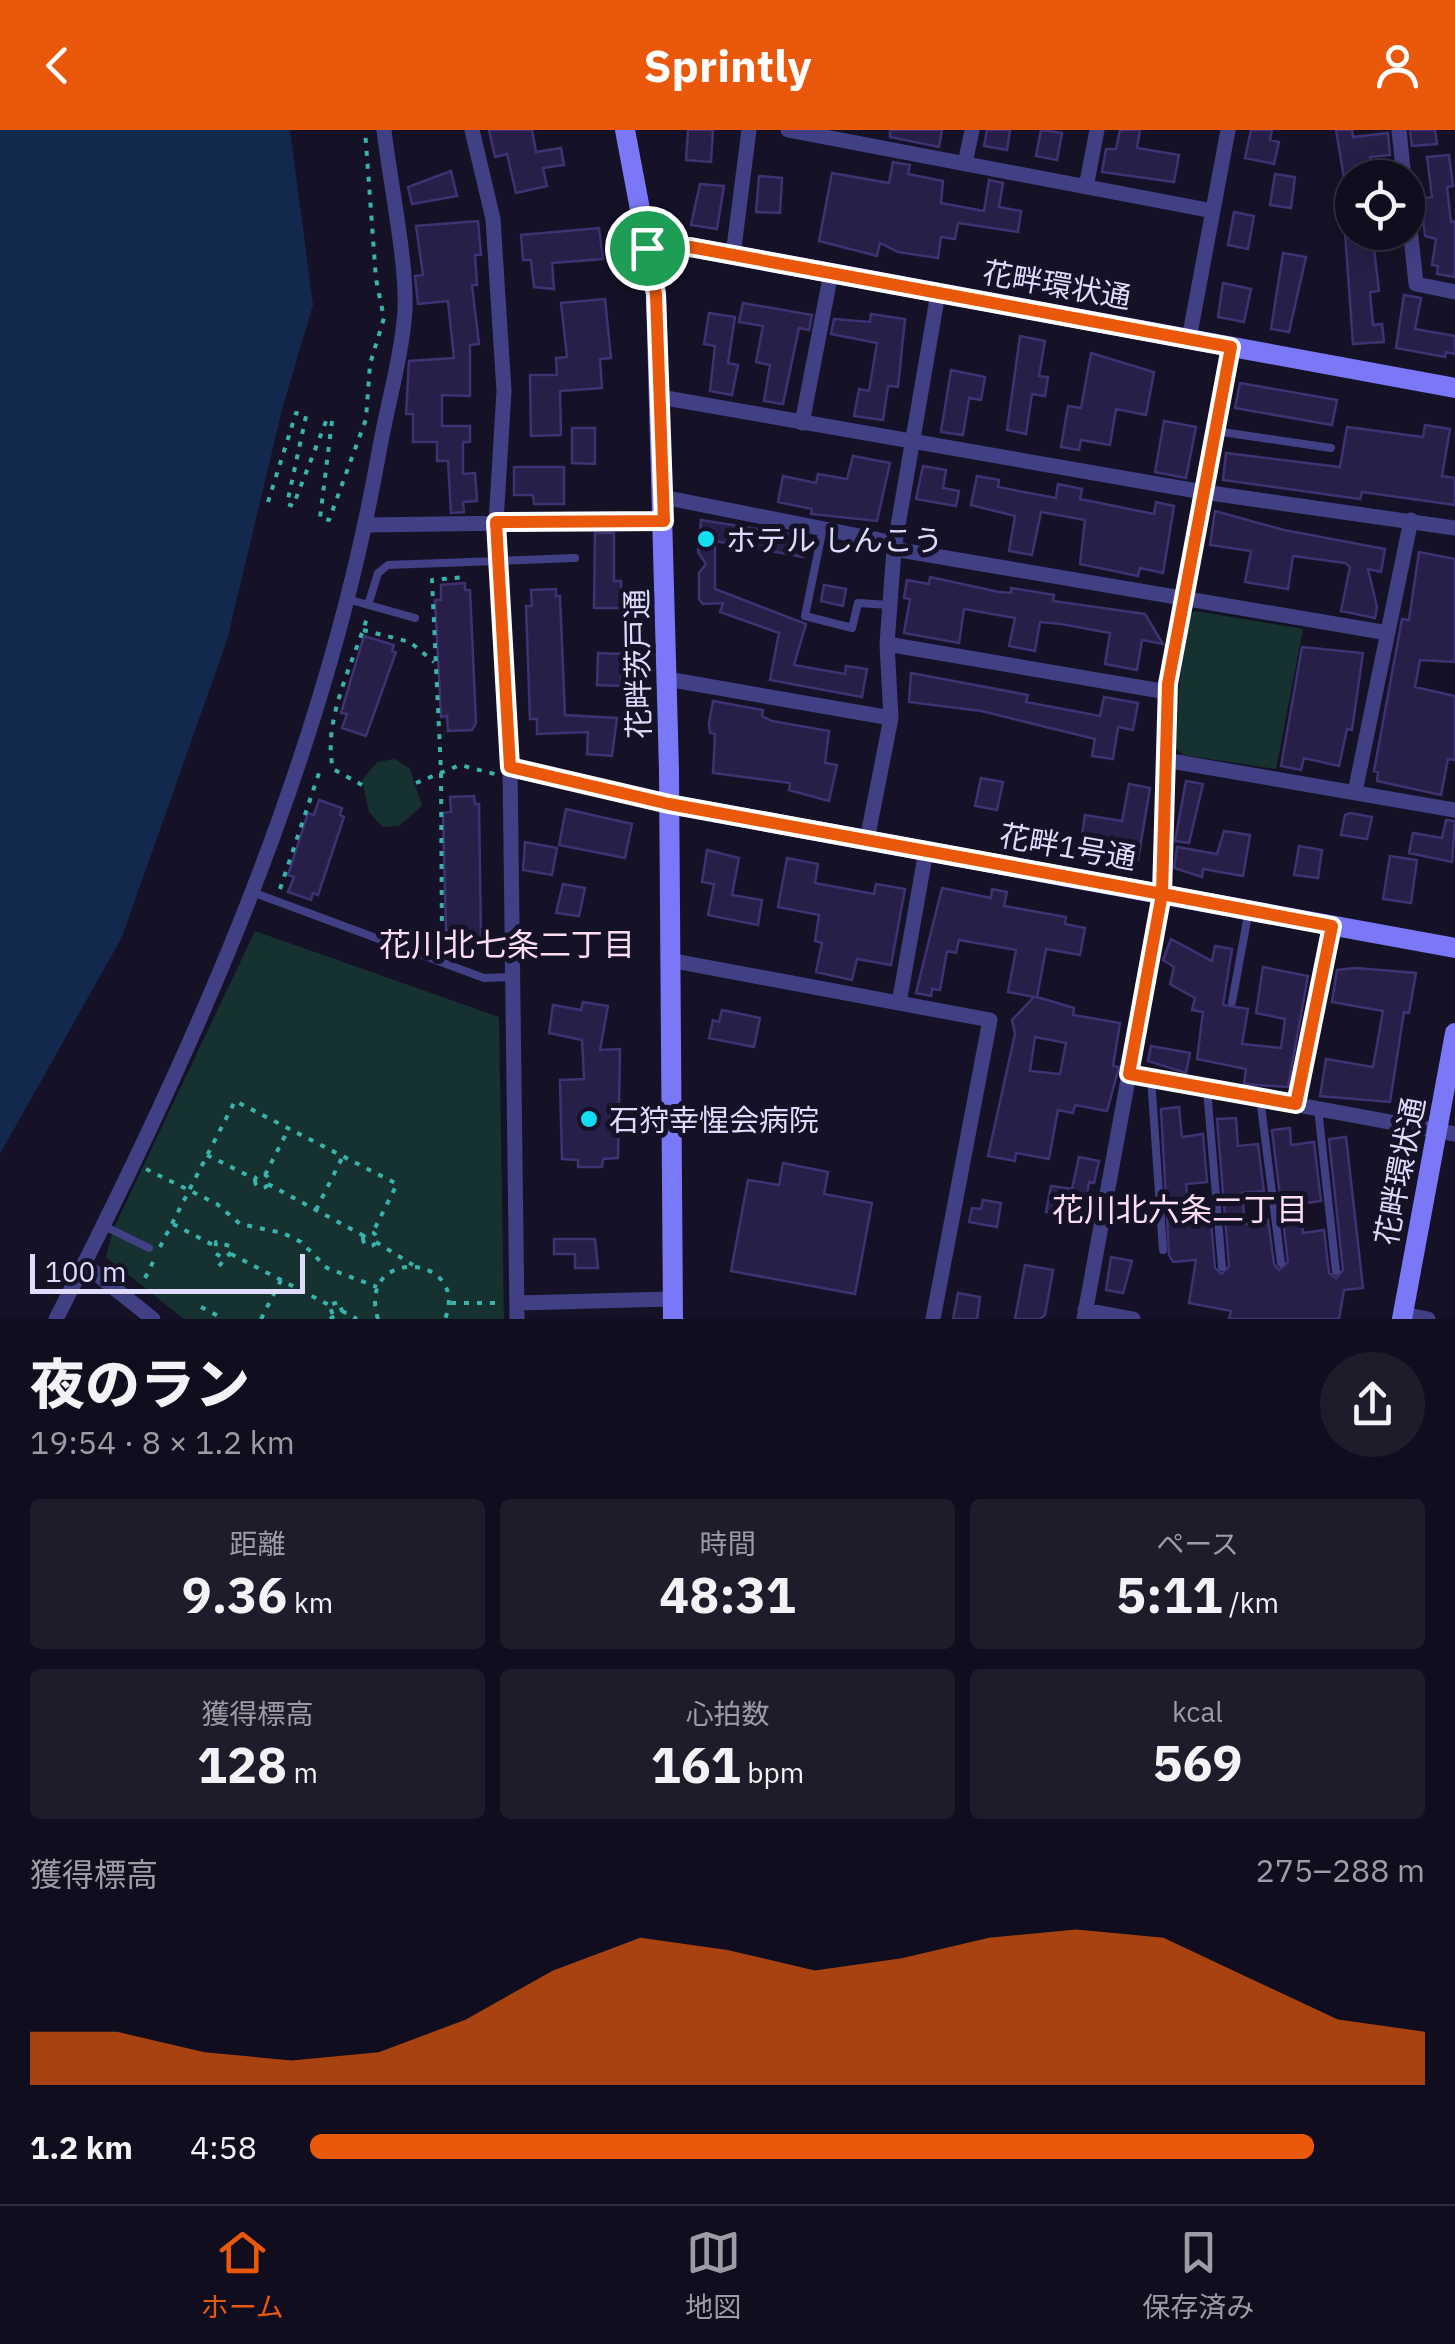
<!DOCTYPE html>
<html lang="ja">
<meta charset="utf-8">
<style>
body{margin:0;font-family:"IBM Plex Sans","Noto Sans JP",sans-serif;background:#1e1c2b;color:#f1f3f6;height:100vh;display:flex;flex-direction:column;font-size:38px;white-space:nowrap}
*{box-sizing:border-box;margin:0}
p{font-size:32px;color:#9c9ca4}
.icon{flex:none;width:55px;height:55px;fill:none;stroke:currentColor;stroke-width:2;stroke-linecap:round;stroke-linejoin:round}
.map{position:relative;height:1189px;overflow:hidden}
.details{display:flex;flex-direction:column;background:#100e1e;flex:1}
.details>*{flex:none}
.controls{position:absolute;left:1335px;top:30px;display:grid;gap:20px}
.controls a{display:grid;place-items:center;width:90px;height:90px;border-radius:50%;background:#100e1e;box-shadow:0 5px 25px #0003,0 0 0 2px #302e3c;font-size:50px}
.scale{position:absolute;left:30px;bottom:25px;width:275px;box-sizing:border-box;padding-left:10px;border:5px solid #dedbfd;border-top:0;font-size:28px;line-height:35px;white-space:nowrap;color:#dedbfd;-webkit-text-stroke:8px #151228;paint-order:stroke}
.pin{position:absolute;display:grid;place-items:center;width:85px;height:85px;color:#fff;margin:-42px;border:5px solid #fff;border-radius:50%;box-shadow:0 2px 10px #0007}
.round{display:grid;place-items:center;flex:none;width:105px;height:105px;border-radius:52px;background:#1e1c2b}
.headline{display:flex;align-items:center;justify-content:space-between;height:170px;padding:0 30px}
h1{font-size:55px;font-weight:800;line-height:75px}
.stats{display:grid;grid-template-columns:repeat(3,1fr);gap:15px;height:170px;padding:10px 30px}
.stats div{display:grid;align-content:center;border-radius:10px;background:#1e1c2b;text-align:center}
.stats b{font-size:50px;font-weight:800}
.stats small{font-size:28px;font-weight:400}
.stats p{font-size:28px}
.chart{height:280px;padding:20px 30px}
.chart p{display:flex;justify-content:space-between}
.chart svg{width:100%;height:180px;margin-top:10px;fill:#ea580c;opacity:.7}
ul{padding:0 30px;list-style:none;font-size:32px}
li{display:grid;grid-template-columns:160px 120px 1fr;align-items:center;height:75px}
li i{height:25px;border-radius:12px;background:#ea580c}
header{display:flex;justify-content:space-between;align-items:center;height:130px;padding:0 30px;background:#ea580c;color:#fff;font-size:45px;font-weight:800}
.dock{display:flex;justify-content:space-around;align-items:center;height:140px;border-top:2px solid #302e3c;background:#100e1e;font-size:28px;color:#9c9ca4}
.dock a{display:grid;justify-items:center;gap:5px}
.dock .active{color:#ea580c}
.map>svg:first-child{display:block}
.green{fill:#153230}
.water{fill:#12284c}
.building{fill:#271f48;stroke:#3f3272;stroke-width:2.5;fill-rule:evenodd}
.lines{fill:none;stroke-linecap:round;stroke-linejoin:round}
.path{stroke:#38b4ac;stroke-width:4;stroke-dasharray:5 8;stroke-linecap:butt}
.lane{stroke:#424084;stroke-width:8}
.street{stroke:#424084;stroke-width:15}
.secondary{stroke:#7a78f7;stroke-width:20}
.route-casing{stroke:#fff;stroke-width:20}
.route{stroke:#ea580c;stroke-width:12}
.poi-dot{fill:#13ddf1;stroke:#151228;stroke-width:4}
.labels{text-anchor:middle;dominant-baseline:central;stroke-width:10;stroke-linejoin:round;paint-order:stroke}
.street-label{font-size:30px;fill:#dedbfd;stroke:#151228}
.poi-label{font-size:30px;fill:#dedbfd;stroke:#151228;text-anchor:start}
.neighbourhood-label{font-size:32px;fill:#fdddf1;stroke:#151228}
</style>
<header><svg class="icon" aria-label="back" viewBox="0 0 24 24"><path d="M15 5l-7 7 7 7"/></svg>Sprintly<svg class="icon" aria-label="person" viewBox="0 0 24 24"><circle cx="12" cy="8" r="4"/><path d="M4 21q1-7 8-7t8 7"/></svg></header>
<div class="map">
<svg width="1455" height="1189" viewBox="0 0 1455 1189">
<rect width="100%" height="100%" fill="#151228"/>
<path class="green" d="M1195,481l108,18 -27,140 -93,-14 -7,-7 3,-62 11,-72z
M395,629l15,10 12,37 -23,20 -16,1 -14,-15 -7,-32 15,-18z
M255,801l244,86 5,302h-320l-78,-62 7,-27z"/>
<path class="water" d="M0,0h290l23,175 -30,101 -56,234 -105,297 -122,217z"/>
<path class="building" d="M489,0h43l4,22 25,-4 3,17 -21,3 4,18 -31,7 -9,-39 -12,3z
M688,0h25l-2,32 -25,-2z
M890,0h52l-3,17 -49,-10z
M987,0h23l-3,20 -23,-4z
M1041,0l21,3 -5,27 -21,-4z
M1120,0h20l-3,18 42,7 -5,27 -72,-10 4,-23h10z
M1251,0h21l-2,10 9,2 -5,22 -29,-6z
M1336,0h16l1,7 35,-4 2,22 -20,2 3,21h-29z
M1410,0h25l2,14 -25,2z
M1449,25l4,31 -6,1 4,35 4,-1v56l-18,-3 1,-8 -6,-1 4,-26 -11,-3 -4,-37 11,-2 -5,-40z
M893,32l17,3 -2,9 35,7 -2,22 43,8 5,-31 14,3 -4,24 22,4 -3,21 -60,-9 -3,16 -14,-2 -3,21 -40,-6 -18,-9 -3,13 -58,-15 13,-68 57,10z
M451,41l6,25 -45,8 -4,-17z
M1275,44l20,3 -4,31 -21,-3z
M759,46l23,2 -2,35 -24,-1z
M700,54l24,2 -7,43 -26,-4z
M1234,82l20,4 -6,33 -20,-4z
M478,91l3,34h-6l2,30h-5l7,59 -9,1v51l-28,-1v31h28v16h-7v32l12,-1 2,28 -14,1 1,10 -13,1 -3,-52h-11v-19h-24v-28h-7l3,-53 45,-3 -6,-57 -30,3 -3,-28 8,-1 -7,-49z
M599,98l4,31 -51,4 2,26 -20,-2 -3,-27h-8l-2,-25z
M1345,102l50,1 2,14 -23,2 5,42 -9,1 3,33 9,-1 2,18 -31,2z
M1283,123l23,4 -17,75 -18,-3z
M1223,153l28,6 -7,33 -26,-5z
M1404,165l17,3 -6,31 40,7v18l-9,-2 -1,5 -49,-9z
M605,169l6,59 -11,1 2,29 -42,3 1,44 -30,1 -1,-61h27l-1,-17 11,-1 -6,-54z
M743,173l69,12 -3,15 -10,-2 -16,76 -19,-3 6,-36 -14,-3 7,-36 -24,-4z
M709,183l26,4 -7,46 10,2 -6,30 -22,-4 5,-45 -11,-2z
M871,184l34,5 -7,68 -10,-1 -5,34 -29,-4 5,-27 10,2 8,-48 -46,-9 3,-15 36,3z
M1020,206l25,5 -6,35 9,1 -3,19 -13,-2 -6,40 -19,-4z
M1091,223l63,19 -8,43 -30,-6 -6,36 -29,-5 -2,10 -18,-3 7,-41 13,2z
M951,240l34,7 -4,23 -12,-2 -6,37 -22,-3z
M1240,253l97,17 -5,25 -97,-17z
M1164,291l32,6 -10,51 -31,-6z
M1425,295l25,4 -8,47 13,2v27l-93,-13 -2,7 -137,-19 3,-27 114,14 7,-40 76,10z
M572,298h23v36l-23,-1z
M853,326l37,7 -13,58 -66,-7 1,-5 -34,-7 5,-26 33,7 2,-9 29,5z
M923,336l23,4 -3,18 16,3 -3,15 -40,-7z
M514,337h50v37h-30l-1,-9h-19z
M977,346l22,4 -1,7 58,11 2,-14 24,5 -2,10 74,15 2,-12 18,4 -11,67 -23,-5 -2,8 -58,-12 5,-44 -44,-8 -9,43 -23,-4 6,-35 -44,-11z
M1215,381l69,19 101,19 -4,23 -13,-3 9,38 -2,11 -34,-7 9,-44 -5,-4 -52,-7 -5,33 -43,-7 6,-31 -41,-6z
M701,390l106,17 -4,20 -88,-16v48l91,35 -12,41 51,9 1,-8 21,3 -5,28 -92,-17 9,-47 -59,-21 3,-9 -20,1 -4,-5v-26l7,-9 -8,-12z
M595,403h19v48h7l1,27h-28z
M1419,422l36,7v103l-35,-2 -5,27 40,9v64l-7,-1 -7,36 -64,-14 1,-9 -4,-1 28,-152 7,1z
M930,447l69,15 12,1v-5l31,5 12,2 -1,6 92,13 18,30 -21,-4 -5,30 -32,-6 5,-31 -49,-9 -21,-2 -5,29 -26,-5 6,-28 -51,-9 -5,34 -55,-10 6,-34 -6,-1 3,-18 22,4z
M465,453v7h5l6,133 -4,7 -24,1 -1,-15 -6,1 -6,-117h6v-15z
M824,455l22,4 -3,17 -22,-5z
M556,459v7h4l5,119 52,3 -5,38 -25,-2 1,-22 -51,2v-15h-7l-4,-113h6l-1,-16z
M364,506l30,9 -2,6 4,1 -30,84 -24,-8 5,-14 -6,-1z
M1302,517l61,6 -11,77 -5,-1 -8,37 -35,-8 -3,12 -20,-4z
M598,523l25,1 -2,32 -24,-1z
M911,543l117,22 -2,7 74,14 4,-19 34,6 -5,27 -15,-3 -5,32 -21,-3 3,-17 -114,-28 -72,-9z
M713,571l50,9 -1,6 10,5 57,10 -4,32 12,2 -8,36 -40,-11 1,-7 -77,-10 2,-39 -5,-1 -1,-10z
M981,648l22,4 -6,28 -22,-4z
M1186,651l17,3 -14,59 -14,-2z
M1129,654l21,4 -12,72 -5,-1 -1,4 -53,-9 6,-39 37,6z
M474,666l1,8h4l2,134h-4l1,7 -25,1 -1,-16h-6l-3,-117 8,-1 -1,-15z
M319,670l23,8 -2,7 4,2 -26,78 -5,-2 -2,7 -23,-8 6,-15 -6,-2 20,-62 6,2z
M566,679l66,15 -7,34 -66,-13z
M1350,683l22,4 -5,22 -26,-4 4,-20z
M1446,690l9,1 -3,41 -43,-9 4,-20 29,5z
M1224,701l26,4 -7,41 -40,-7 -1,8 -28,-9 3,-21 40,7z
M525,712l32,6 -5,27 -29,-5z
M1299,716l23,4 -4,28 -24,-3z
M707,720l32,8 -7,37 30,5 -4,25 -50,-10 6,-31 -12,-2z
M1390,726l27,4 -6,43 -28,-4z
M787,728l31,6 -3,19 59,11 2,-10 29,5 -14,76 -34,-6 -5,21 -36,-8 6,-29 -7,-2 4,-26 -41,-8z
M563,754l22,4 -6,28 -23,-3z
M942,758l49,10 1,-9 15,3 -3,14 62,11 -1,7 20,4 -5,27 -34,-6 -9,48 37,11 -1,7 47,8 -7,43 6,1 -12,44 -32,-6 -2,8 -15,-3 -9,49 -33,-6 -1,8 -27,-5 27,-122 -3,-14 22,-23 -26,-5 8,-42 -57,-10 -3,13 -9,-2 -7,39 -8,-1 -1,7 -15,-3zM1035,907l31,6 -6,31 -30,-3z
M1171,809l41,22 3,-15 17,3 -9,56 25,4 -6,35 39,4 4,-29 -29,-6 7,-46 45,9 -20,111 -44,-3 2,-15 -49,-10 6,-47 -11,-2 3,-12 -25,-14 4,-17 -11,-7z
M1356,838l60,5 -7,40 -5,-1 -14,90 -70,-6 6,-37 47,8 10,-56 -51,-9 5,-32z
M583,872l25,4 -8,44 20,-1 -2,109 -15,1 -1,8h-24v-7l-16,-1 -2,-79 24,-1 -2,-39 -33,-7 4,-28 28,5z
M722,880l38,8 -6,29 -45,-9 4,-18 6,2z
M1151,916l39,7 -4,20 -38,-12z
M1179,977l3,30 21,-3 4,48 -21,2 3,27 21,-1 5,58 7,6 7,-8 -12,-147 19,-1 2,28 20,-2 6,47 -22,2 3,31 23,-4 6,44 5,6 9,-8 -16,-132 18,-2 1,17 23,-3 7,59 -22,3 4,29 21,-3 5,43 7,5 7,-8 -14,-131 17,-2 17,151 -19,2 -5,29h-110l2,-8 -42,-8 7,-43 -23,2 -4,-7 -8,-146z
M1079,1027l20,4 -5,22 -5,-1 -6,37 -37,-7 5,-26 21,3z
M783,1033l45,9 -4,22 48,9 -17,91 -124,-23 17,-91 31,5z
M983,1070l18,3 -4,24 -28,-5 3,-14 9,1z
M554,1109h41l3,29h-23v-14h-21z
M1111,1127l21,4 -9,32 -17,-3z
M1025,1135l28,5 -8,45 -5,4h-25z
M958,1163l22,4 -3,22h-24z"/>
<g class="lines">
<path class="path" d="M268,372l28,-89 10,3 -19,88 6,2 34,-87 5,2 -12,97 9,2 37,-101 4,-55 14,-46 -8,-39 -11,-149
M363,500l47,12 24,20
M416,653l44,-18 35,9
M362,655l-29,-16c-11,-48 20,-106 34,-151
M280,759l41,-122
M442,817l-1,-175 -9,-192 33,-3
M207,1025l48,24
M146,1039l71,35 23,20 43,9 18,9 26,26 50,19
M255 1051a7 7 0 1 1 14 0a7 7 0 1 1-14 0Z
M265,1045l24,-47
M268,1054l96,52
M316,1080l27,-54
M173,1094l40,21
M363 1109a7 7 0 1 1 14 0a7 7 0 1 1-14 0Z
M376,1112l37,23
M160,1117l75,-146 162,83 -24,48
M231,1124l98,51
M219,1136l13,-15 -2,-5 -14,-4 -1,11 8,5
M145,1148l9,-18
M451,1173h51
M201,1177l23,12
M342,1181l15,8
M261,1189l20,-39
M330,1189l12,-8 -3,-9 -10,3 4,10
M378,1189c-23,-73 93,-66 67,0"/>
<path class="lane" d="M1215,301l116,17
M823,398l-18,88 47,12 6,-25 32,2
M347,469l68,19
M368,475l10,-32 10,-8 187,-7
M252,762l232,86 28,-1
M1232,872l16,-87
M1151,948l12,172
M1207,959l15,178
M1260,968l21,165
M1318,979l18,162
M104,1096l45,22"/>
<path class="street" d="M472,0l21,89 11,172 -8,131 14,245 7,552
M788,0l425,81
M1399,0l5,48
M965,34l7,-34
M1086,57l11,-57
M1408,79l8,75 39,8
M733,125l16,-125
M1189,209l39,-209
M660,267l543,95 252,36
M802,293l29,-150
M663,367l232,46
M366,395l298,-4
M894,419l494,84
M887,514l280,48
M667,549l224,39
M1165,630l290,50
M510,637l159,37
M1355,662l56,-272
M867,710l24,-122 -4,-74 7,-95 44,-256
M669,830l321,60 -57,299
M899,873l27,-152
M1129,944l326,60
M1296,975l36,-180
M84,1134l69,55
M517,1173l155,-4
M1085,1180l48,9
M1403,1184l25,5
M56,1189c141,-274 269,-562 323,-867 8,-46 23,-96 26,-142 2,-49 -15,-128 -21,-180
M1084,1189l78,-425 5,-210 64,-337"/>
<path class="secondary" d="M625,0l31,164 13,477 4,548
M647,117h43l765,141
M669,674l786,144
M1402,1189l53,-286"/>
</g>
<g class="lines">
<defs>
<path id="route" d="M647,118l9,46 8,227 -168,1 14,245 159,37 493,90 -33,180 167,30 36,-178 -170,-32 6,-210 63,-337 -541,-100 -43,1"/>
</defs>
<use href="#route" class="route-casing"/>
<use href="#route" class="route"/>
</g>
<g class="poi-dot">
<circle cx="706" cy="409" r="10"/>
<circle cx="589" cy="989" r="10"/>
</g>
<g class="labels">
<g class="street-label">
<text transform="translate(1057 154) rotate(10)">花畔環状通</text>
<text transform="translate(637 534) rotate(-91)">花畔茨戸通</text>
<text transform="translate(1068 716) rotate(10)">花畔1号通</text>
<text transform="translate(1399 1041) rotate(-79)">花畔環状通</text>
</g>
<g class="poi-label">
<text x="726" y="409">ホテル しんこう</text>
<text x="609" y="989">石狩幸惺会病院</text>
</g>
<g class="neighbourhood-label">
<text x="507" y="814">花川北七条二丁目</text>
<text x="1180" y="1079">花川北六条二丁目</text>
</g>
</g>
</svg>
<div class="controls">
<a><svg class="icon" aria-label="locate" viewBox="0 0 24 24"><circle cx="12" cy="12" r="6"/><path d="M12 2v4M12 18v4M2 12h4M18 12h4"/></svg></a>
</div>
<div class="scale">100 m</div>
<div class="pin" style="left:647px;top:118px;background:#1e9e55"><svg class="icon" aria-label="arrive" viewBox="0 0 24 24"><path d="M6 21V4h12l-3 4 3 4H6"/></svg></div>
</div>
<section class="details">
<div class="headline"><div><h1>夜のラン</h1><p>19:54 · 8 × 1.2 km</p></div><a class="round"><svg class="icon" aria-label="share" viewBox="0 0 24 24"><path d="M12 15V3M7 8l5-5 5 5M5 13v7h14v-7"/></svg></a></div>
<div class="stats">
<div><p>距離</p><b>9.36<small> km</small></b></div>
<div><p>時間</p><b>48:31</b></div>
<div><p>ペース</p><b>5:11<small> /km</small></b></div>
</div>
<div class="stats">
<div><p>獲得標高</p><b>128<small> m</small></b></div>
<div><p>心拍数</p><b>161<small> bpm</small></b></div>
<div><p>kcal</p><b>569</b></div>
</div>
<div class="chart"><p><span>獲得標高</span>275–288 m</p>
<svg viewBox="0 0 160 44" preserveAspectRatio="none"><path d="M0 44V31L10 31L20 36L30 38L40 36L50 28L60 16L70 8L80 11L90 16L100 13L110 8L120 6L130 8L140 18L150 28L160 31V44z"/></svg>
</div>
<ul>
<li><b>1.2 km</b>4:58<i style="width:90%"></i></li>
</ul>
</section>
<nav class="dock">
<a class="active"><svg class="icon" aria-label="home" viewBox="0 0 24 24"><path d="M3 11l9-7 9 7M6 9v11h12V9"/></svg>ホーム</a>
<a><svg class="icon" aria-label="map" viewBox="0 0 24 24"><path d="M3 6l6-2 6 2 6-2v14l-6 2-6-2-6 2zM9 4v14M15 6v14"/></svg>地図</a>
<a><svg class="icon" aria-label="saved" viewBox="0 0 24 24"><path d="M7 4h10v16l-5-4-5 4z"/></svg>保存済み</a>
</nav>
